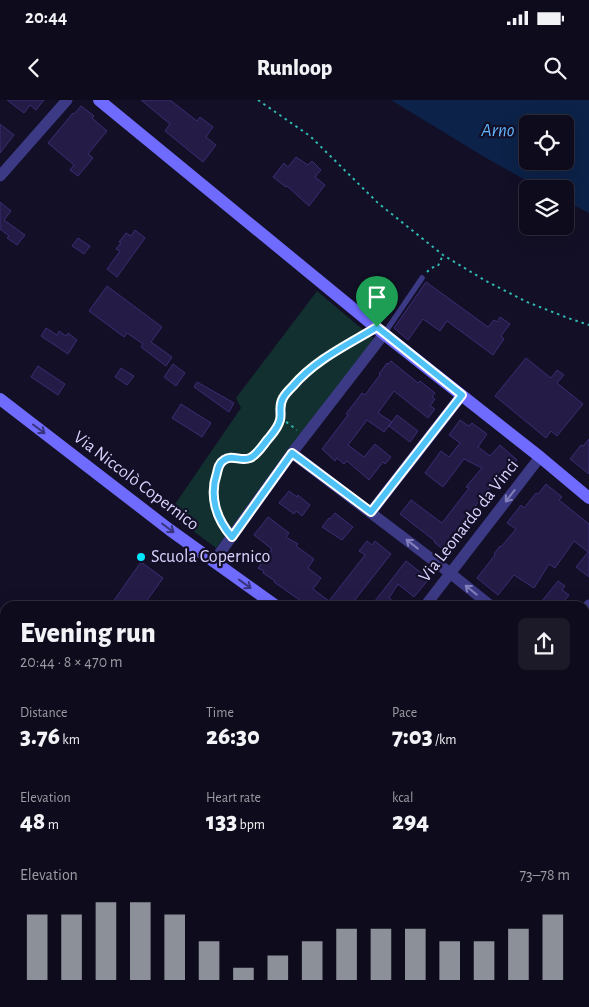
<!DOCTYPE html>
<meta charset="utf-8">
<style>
body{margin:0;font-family:"Alegreya Sans",sans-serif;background:#1c1929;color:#f1f3f6;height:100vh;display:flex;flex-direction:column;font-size:19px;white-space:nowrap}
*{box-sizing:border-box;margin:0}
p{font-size:16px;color:#9b9ba3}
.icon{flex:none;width:28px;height:28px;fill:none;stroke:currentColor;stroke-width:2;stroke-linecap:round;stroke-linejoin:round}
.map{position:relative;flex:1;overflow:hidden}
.drawer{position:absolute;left:0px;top:501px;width:590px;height:406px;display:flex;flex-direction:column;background:#0e0b1c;border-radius:15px 15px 0 0;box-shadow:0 5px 20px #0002,0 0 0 1px #2e2b3b}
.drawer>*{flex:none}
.controls{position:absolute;left:519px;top:15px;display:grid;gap:10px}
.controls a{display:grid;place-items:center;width:55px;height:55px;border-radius:8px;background:#0e0b1c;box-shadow:0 5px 20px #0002,0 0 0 1px #2e2b3b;font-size:25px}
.pin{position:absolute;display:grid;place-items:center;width:42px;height:42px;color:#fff;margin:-51px -21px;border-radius:50% 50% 50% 0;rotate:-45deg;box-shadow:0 0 5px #0007}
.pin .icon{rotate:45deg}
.round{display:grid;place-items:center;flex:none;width:52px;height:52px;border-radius:8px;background:#1c1929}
.summary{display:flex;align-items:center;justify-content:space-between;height:85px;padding:0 20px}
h1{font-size:28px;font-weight:800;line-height:38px}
.stats{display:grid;grid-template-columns:repeat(3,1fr);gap:8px;height:85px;padding:5px 20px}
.stats div{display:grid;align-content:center}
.stats b{font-size:25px;font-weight:800}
.stats small{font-size:14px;font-weight:400}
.stats p{font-size:14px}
.chart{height:140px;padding:10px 20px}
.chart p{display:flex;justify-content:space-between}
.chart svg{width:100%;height:90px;margin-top:5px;stroke:#8c9099;stroke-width:6}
.status{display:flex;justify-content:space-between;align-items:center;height:35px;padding:0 25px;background:#0e0b1c;direction:ltr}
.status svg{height:14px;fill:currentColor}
header{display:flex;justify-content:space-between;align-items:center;height:65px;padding:0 20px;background:#0e0b1c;font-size:22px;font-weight:800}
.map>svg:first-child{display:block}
.green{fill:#12302f}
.water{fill:#0c2248;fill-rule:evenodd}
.building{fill:#241b47;stroke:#3b2d73}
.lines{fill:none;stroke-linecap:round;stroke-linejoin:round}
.path{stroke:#2fb8b0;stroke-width:2;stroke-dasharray:2.5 4;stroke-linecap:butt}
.lane{stroke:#3d3a85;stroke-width:5.5}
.street{stroke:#3d3a85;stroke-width:11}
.secondary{stroke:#6f6bff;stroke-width:12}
.oneway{stroke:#38347d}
.oneway2{stroke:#837fbc}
.route-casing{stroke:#fff;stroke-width:10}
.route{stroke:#4fc3f7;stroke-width:6}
.poi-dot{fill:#00e5ff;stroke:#130f26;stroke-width:2}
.labels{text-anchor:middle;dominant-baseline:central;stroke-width:4.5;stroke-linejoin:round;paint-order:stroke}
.street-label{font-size:18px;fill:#d9d4ff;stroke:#130f26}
.poi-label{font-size:18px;fill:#d9d4ff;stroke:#130f26;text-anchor:start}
.water-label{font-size:19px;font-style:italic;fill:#62b6ff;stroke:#130f26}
</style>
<div class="status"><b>20:44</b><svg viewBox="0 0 49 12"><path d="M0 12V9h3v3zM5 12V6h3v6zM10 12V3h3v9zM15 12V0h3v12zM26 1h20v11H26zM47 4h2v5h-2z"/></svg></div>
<header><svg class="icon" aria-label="back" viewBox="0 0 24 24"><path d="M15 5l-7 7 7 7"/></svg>Runloop<svg class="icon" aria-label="search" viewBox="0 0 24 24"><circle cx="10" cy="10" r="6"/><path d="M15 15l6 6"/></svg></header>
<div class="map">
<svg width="589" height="907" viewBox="0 0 589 907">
<rect width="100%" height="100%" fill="#130f26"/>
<path class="green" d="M317,191l57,48 -158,209 -47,-35 72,-105 -5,-10z"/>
<path class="water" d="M391,0h198v113l-24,-12v-12h-24l-60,-34zM528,24h37v37h-37z"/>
<path class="building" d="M7,0h37l-8,10 -6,-5 -6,8z
M141,0h29l27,21 3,-4 13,10 -7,10 10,8 -13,17 -38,-31 5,-7z
M81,6l13,10 -2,2 15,13 -19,23 5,4 -15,18 -8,-6 4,-5 -26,-22 25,-30 1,1z
M0,24l14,11 -14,18z
M296,57l12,8 4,-4 9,9 -6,7 10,8 -16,21 -22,-20 -1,1 -13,-10 11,-14 4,4z
M0,102l11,9 -7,9 21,15 -8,10 -10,-7 2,-2 -9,-7z
M135,130l10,8 -28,39 -10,-8 13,-18 -4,-2 5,-6 -2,-1 7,-9 5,3z
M78,138l12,8 -6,8 -12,-8z
M426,182l62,45 6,-7 3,2 3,-5 10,7 -9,12 3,3 -11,16 -46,-34 -7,10 -17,-12 -15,21 -14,-12z
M107,186l55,41 -11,15 21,15 -6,9 -25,-19 2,-3 -16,-11 -3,4 -35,-26z
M46,228l11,7 2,-4 7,5 2,-3 9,7 -9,14 -27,-18z
M526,258l25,20 6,-8 7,5 -7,8 26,21 -26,32 -6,-5 -5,7 -51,-42z
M391,261l27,22 2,-2 15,12 -3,4 3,2 -5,7 5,3 -7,9 -34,-27 -16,22 14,9 -8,10 -17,-12 -19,25 16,12 11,-13 16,13 -6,7 -2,-2 -14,18 -22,-19 -3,3 -7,-6 -2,3 -13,-12 26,-34 -2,-1 16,-21 3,2 15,-20 -1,-1 8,-11 1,1z
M173,264l12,9 -9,13 -12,-9z
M38,266l27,18 -7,11 -27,-18z
M121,268l13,8 -7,9 -12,-8z
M197,282l37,21 -5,9 -35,-25z
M181,304l30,19 -9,14 -30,-19z
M397,315l21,16 -8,11 -21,-16z
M460,320l9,6 3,-3 15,11 -9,13 12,9 10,-11 17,15 -11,14 -2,-2 -6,5 -25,32 4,4 -1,2 2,2 -10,12 -2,-1 -16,19 -1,-1 -4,5 -11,-9 1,-1 -35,-27 11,-14 31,23 27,-35 -3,-1 16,-19 -18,-9 -21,28 -18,-14 16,-22 8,6 11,-14 -11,-8z
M589,339v35l-19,-15 11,-14 2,1z
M546,384l16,13 -3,3 30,24v53l-13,-10 12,-15 -14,-11 -19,27 -6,-4 -15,24 -20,-13 -16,20 -21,-17 18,-23 -1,-1 6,-8 1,1 15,-18 -9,-6 14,-18 3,3 12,-15 2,1z
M289,391l8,6 1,-2 12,10 -8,11 -6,-5 -2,3 -15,-11z
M335,413l18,14 -11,13 -20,-13 7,-9 1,1z
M268,417l21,16 -3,4 12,7 -2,2 18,13 -6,9 13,10 -8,11 16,12 36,-46 -6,-4 8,-10 5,4 3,-4 16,13 -41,52h-42l-34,-24 1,-1 -12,-8 1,-2 -6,-3 14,-19 -18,-14z
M406,461l23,18 -15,18 -16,-13 -9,14 10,8h-28z
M141,462l22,16 -20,28h-33z
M558,481l7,5 -3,4 7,5 -9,11h-22z"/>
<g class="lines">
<path class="path" d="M258,0l52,36 68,67 65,52 43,26 41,21 41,16 21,7
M427,172l4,-4 7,-2 5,-11
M281,318l16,12
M224,427c-11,-18 -14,-41 -5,-62 7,-14 20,-3 31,-7 2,-1 6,-5 8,-7 8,-9 19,-20 22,-31 2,-7 -2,-12 3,-22 2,-4 6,-8 9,-11 21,-24 48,-38 74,-53
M585,708l4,3"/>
<path class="lane" d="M384,234l38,-56"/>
<path class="street" d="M0,76l67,-76
M292,353l158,120 41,33
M371,412l91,-117
M214,461l78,-108 92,-119
M425,506l115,-149
M585,510l4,-5
M585,582l4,4
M0,694l5,3
M0,784h5
M0,899l5,-7
M105,907l3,-5
M239,907l3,-5"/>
<path class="secondary" d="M99,0l285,234 156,123 49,41
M0,299l170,131 106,76
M585,728l4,5
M585,764l4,-5
M0,819l5,-1
M491,907l3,-5"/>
</g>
<defs><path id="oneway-shaft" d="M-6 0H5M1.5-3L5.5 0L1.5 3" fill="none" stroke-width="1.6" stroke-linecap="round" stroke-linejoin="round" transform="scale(1.25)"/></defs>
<g class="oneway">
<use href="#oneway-shaft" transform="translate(39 329) rotate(37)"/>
<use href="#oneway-shaft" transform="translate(168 428) rotate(37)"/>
<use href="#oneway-shaft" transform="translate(245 484) rotate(36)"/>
</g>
<g class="oneway2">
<use href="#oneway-shaft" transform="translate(510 396) rotate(128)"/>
<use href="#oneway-shaft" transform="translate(412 444) rotate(-142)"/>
<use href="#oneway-shaft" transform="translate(471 490) rotate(-141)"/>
</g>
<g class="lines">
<defs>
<path id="route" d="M377,227l85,68 -91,117 -79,-59 -60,84c-16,-18 -23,-41 -15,-64 1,-5 2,-10 7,-13 8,-6 17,2 26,-2 7,-3 13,-13 18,-19 5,-6 10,-11 12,-19 2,-8 -2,-13 3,-22 2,-4 6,-8 10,-12 22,-26 54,-41 84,-59z"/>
</defs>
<use href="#route" class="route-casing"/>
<use href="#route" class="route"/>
</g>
<circle class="poi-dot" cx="141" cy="457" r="5"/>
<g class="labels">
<g class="street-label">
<text transform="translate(136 381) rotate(37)">Via Niccolò Copernico</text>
<text transform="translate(469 421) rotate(-52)">Via Leonardo da Vinci</text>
</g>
<g class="poi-label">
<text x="151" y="457">Scuola Copernico</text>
</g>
<g class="water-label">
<text x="498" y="30">Arno</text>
</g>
</g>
</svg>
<div class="controls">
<a><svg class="icon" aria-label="locate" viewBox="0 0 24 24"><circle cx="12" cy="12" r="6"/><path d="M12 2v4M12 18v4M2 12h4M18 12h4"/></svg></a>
<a><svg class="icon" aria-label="layers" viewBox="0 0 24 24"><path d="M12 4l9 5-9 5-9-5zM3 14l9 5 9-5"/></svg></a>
</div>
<div class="pin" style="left:377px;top:227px;background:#1e9e55"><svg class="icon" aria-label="arrive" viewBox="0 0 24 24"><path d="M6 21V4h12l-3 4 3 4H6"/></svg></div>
<section class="drawer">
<div class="summary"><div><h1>Evening run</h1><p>20:44 · 8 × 470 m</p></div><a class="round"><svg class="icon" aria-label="share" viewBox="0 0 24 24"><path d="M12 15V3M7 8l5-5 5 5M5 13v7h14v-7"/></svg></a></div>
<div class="stats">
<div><p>Distance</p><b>3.76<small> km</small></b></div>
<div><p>Time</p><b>26:30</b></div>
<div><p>Pace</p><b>7:03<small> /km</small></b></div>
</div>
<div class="stats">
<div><p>Elevation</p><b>48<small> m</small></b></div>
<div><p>Heart rate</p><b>133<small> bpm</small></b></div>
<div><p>kcal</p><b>294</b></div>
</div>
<div class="chart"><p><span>Elevation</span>73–78 m</p>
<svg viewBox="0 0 160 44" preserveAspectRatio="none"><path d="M5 44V12M15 44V12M25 44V6M35 44V6M45 44V12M55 44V25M65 44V38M75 44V32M85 44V25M95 44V19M105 44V19M115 44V19M125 44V25M135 44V25M145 44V19M155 44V12"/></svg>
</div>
</section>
</div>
